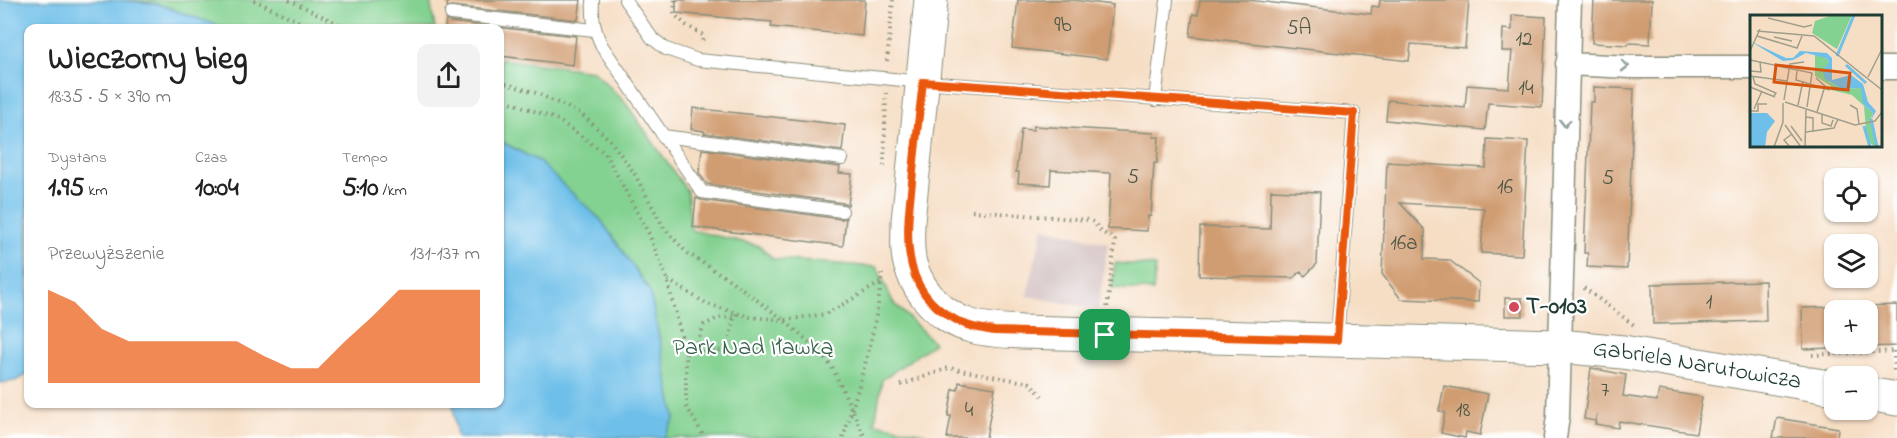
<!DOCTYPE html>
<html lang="pl">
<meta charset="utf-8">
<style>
body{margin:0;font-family:"Indie Flower",sans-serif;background:#f2f2f2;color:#222;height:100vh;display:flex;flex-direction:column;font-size:22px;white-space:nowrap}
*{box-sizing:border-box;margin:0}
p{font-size:20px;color:#767676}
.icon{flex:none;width:33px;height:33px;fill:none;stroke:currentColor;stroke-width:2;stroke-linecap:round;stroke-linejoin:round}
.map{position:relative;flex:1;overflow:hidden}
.details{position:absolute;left:24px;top:24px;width:480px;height:384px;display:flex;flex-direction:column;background:#fff;border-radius:12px;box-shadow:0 2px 4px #0004}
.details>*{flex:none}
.fabs{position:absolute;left:1824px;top:168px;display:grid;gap:12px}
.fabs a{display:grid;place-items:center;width:54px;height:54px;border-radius:12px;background:#fff;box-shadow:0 2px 4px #0004;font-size:30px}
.pin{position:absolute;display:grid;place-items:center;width:51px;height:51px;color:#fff;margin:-26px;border-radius:12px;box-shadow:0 3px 9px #0006}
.round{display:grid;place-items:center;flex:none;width:63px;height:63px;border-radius:12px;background:#f2f2f2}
.summary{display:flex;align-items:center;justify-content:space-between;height:102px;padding:0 24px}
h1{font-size:33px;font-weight:800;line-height:45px}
.figures{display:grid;grid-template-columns:repeat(3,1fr);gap:9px;height:102px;padding:6px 24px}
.figures div{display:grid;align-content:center}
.figures b{font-size:26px;font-weight:800}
.figures small{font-size:16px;font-weight:400}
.figures p{font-size:16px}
.chart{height:168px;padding:12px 24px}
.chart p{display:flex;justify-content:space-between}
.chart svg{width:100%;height:108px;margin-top:6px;fill:#ea580c;opacity:.7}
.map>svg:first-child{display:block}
.industrial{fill:#d1bfbf}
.green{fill:#84d292;stroke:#528863;stroke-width:1.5}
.water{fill:#6ebfe9;stroke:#467e8e;stroke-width:1.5}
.building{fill:#d09c71;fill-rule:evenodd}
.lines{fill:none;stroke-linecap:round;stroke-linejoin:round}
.lane-casing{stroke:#8a8e7c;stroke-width:14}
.street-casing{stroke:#8a8e7c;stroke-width:25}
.secondary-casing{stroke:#8a8e7c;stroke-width:35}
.path{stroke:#8a8e7c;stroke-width:4;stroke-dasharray:1.5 4.5;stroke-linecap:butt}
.lane{stroke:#fff;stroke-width:12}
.street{stroke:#fff;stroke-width:22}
.secondary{stroke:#fff;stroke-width:33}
.oneway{stroke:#8f9e9a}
.route-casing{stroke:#fff;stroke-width:12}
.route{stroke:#ea580c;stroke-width:8}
.poi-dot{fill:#d1495b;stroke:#fff;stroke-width:2}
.labels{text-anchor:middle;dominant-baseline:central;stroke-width:4.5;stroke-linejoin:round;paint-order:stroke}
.number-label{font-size:21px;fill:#4b5543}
.poi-label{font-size:24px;font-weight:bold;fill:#1f3d34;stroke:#fff;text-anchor:start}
.park-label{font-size:24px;fill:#38624c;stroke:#fff}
.street-label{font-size:24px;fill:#1f3d34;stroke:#fff}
.inset-river{fill:none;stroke:#6ebfe9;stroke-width:3}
.inset-road{fill:none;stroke:#a09e8b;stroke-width:1.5}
.view{fill:#d45610;fill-opacity:0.15;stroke:#d45610;stroke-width:3}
.inset-edge{fill:none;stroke:#1f3d34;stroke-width:3}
</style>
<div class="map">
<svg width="1897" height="438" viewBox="0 0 1897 438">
<rect width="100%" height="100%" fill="#fff"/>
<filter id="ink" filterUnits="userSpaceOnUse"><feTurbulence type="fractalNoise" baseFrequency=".0167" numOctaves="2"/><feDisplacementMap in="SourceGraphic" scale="12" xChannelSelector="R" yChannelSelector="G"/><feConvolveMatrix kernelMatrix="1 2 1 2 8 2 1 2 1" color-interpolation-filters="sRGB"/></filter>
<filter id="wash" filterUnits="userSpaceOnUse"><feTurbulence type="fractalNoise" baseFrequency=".008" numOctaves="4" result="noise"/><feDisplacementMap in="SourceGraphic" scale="24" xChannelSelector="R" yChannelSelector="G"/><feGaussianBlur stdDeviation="1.35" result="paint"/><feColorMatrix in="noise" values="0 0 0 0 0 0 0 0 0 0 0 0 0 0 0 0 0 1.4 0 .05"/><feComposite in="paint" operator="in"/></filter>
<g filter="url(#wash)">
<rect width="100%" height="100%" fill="#f6dec5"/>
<path class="industrial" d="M1043,228l65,15 -10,66 -71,-13z"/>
<path class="green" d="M122,0h308l5,28h-213l-64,-24z
M500,59l93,12 32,31 62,89 4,39 69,16 13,13 104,8 16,35 41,41 -52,37 -7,43 49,10 -1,5h-259l11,-20 -137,-257 -38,-20z
M1115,263l41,3 -3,25 -41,-3z"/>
<path class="water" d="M0,0h122l36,4 67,24h-197v346l-13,7 -15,2z
M500,141l38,20 63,59 49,71 25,127 -11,20h-207l-4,-34h47z"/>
<g id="blocks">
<path class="building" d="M448,0h133l-3,20 -126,-14 -5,1z
M676,0h189l-3,36 -91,-9 1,-5 -96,-9z
M1018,0h55l40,5 -6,54 -95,-11z
M1200,0h48l123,14 1,-8 7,1 1,-7h89l-4,48 -54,-4 -2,17 -219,-25 3,-22 5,1z
M1594,0h58l-2,44 -21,-1 -1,2 -36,-2z
M1512,15l34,2 -4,90 -54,-4 -3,27 -99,-10 2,-20 77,8 2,-23 42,3 3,-37h-10l1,-22 9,1z
M446,20l4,2 126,14 -3,29 -73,-9v-28h-55z
M1594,87l40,2 -7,180 -40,-2 1,-14h-4l6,-151h4z
M693,108l152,17 -3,26 -138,-18v-2l-13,-2z
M1034,126l120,7 -1,4h6l-2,26h-3l-3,53h-3l-1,15 -39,-2 3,-56 -60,-3 -1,15 -32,-2 1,-11h-3l5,-43 12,1z
M1487,139l41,2 -6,114 -41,-2 3,-45 -84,-5 25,27 -1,29 25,1 30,23 -1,19 -77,-3 -19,-25 5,-112 99,6z
M702,149l138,18 -1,6 13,1 -4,31 -5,-2 -136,-19 -8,-11z
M1271,190l49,2 -3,72 -12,12 -4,-5 -8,7 -94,-2 1,-49 70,2z
M696,198l5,2 140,19 5,-1 -3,28 -150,-19z
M1765,281l1,40 -113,3 -1,-40z
M1505,298h17l1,18h-18z
M1897,305v41l-94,3 -1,-41zM1834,310h34v34h-34z
M1591,368l35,7 -3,21 34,5 2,-11 43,7 -6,36 -77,-12 -1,7 -23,-4 2,-10 -2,7 -11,-2z
M959,382l36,6 -9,50h-39l4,-22h-3l5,-27 5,1z
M1444,386l44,8 -8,41 -14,-3 -1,6 -24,-5 4,-21 -6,-1z
M1777,418l61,10 -1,10h-64z"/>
</g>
</g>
<g filter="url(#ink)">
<use href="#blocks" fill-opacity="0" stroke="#8a8e7c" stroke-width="1.5"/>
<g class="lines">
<defs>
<path id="lane" d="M593,0c-1,18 1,30 9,46l100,146 140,19
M625,0l27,38 14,11 32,11 225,22 431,31 -17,226
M451,14l143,16
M1155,100l12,-100
M663,136l179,23"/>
<path id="street" d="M1567,64l64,3h121
M1880,68h17
M1555,438l3,-22 12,-416"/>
<g id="secondary">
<path id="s1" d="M931,0l-23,221c0,15 -2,31 3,46 9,27 31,51 60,59 17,5 34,5 51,6l537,14 64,6 211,36"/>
<path d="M1868,394l29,5"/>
</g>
</defs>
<use href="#lane" class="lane-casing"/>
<use href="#street" class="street-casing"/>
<use href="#secondary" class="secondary-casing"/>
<path class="path" d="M254,0l58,28
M289,0l58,28
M675,0l-1,14 12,11 17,10 -1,9
M887,61l6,-61
M500,82l36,11 44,20 30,27 24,33 30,55 23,25 43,27 54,40 28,25 20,22 33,71
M500,98l58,22 47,33 44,81 18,45 19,75v52l19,32
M884,166l2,-73
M972,211l117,9c7,3 6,5 11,10 4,5 11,5 15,11l-8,68
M668,280l39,24 43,13 34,3 42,-6 54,-31
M1584,288l50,37
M695,348l9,-23 14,-7 16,-1
M1894,351v21
M686,354l9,-6 11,5 15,-2 8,-10 5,-24 3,-4
M1812,355l85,-4
M901,385l48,-17 81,15 12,13
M843,438c17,-55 35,-111 39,-168"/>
<use href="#lane" class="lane"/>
<use href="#street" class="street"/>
<use href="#secondary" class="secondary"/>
</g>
<defs><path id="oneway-chevron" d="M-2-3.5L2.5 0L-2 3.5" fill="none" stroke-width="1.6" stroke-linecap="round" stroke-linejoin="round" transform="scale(1.5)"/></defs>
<g class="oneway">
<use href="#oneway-chevron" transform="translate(1625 66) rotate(1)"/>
<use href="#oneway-chevron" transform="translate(1565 123) rotate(91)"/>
</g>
</g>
<g class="lines" filter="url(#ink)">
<defs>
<path id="route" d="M923,82l431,31 -17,227 -343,-9c-9,-2 -19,-3 -27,-6 -67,-27 -62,-83 -55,-143 3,-33 7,-67 11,-100z"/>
</defs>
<use href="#route" class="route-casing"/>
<use href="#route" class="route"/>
</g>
<circle class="poi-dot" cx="1514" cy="307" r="6"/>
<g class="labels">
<g class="number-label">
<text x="1063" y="26">9b</text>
<text x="1299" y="29">5A</text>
<text x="1524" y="40">12</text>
<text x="1526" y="89">14</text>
<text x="1133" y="178">5</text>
<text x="1608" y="179">5</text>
<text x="1505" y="188">16</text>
<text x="1404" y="244">16a</text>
<text x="1709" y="303">1</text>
<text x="1605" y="391">7</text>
<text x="969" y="411">4</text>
<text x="1463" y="411">18</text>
</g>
<g class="poi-label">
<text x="1526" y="307">T-0103</text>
</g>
<g class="park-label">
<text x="753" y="348">Park Nad Iławką</text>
</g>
<g class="street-label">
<text stroke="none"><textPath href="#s1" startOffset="1084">Gabriela Narutowicza</textPath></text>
</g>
</g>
<g transform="translate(1750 15)">
<rect width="132" height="132" fill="#f6dec5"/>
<path d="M83,0h19l-15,34 -25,-16 3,-12zM65,39l11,4 3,4 -1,19 14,8 19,-1 3,4 -1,12 10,9 -3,8 6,26 -9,-6 -3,-35 -12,-11 -21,-5v-4l-16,-10z" fill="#84d292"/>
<path d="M0,26l36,17h7l7,-7 27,2 5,5v22l19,-5 12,9 5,18 8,9 -5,9 2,-7 -10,-9 -2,-16 -19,1 -17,-10 -2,-8 6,-9 -3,-4 -20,-5 -13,7 -10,1zM0,98h17l8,8 -8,11 -2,15h-15z" fill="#6ebfe9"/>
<path class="inset-river" d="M87,41l17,-41M96,50l20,18M121,104l6,28M114,111l6,21"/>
<path class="inset-road" d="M18,3l36,9 8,-2M7,16l57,5 68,54M7,21l40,12 5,-12M24,22l18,4M0,36l10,-22M0,45l62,13 -5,34M0,56l11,1 -1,-10M47,56l-1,9 34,10M0,61l37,5M3,62l2,7 21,9 -2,3M118,62l14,-28M66,63l9,8 -8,26M0,72l25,10M34,85l6,-36 14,-2M35,87l70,23 20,-4 7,-9M48,90l5,-24M100,90l7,4 2,15M4,94l8,-18M0,96h8v-7h9M72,99v9l9,3 2,-6M56,102l7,1v14M35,110l16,22M41,111l11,15M56,117l28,-4 4,-9M24,132l9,-25v-19M40,132l-6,-7 8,-6M55,132l1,-37"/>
<path class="view" d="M26,50l74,8 -2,17 -74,-8z"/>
<rect width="132" height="132" class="inset-edge"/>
</g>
</svg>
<div class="fabs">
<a><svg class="icon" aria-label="locate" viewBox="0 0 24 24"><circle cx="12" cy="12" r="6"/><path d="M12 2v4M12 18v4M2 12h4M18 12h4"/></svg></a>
<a><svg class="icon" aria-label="layers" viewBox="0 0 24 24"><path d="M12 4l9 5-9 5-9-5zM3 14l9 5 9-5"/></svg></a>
<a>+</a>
<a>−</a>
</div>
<div class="pin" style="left:1105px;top:335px;background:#1e9e55"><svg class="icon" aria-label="arrive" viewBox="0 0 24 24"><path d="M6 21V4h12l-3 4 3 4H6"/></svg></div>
<section class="details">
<div class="summary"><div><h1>Wieczorny bieg</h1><p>18:35 · 5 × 390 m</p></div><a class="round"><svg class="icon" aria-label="share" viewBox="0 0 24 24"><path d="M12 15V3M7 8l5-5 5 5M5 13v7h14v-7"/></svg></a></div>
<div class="figures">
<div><p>Dystans</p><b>1.95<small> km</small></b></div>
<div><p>Czas</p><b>10:04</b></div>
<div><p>Tempo</p><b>5:10<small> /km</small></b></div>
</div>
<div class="chart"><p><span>Przewyższenie</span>131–137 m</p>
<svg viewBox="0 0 160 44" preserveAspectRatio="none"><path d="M0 44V6L10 11L20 22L30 27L40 27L50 27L60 27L70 27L80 33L90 38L100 38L110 27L120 17L130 6L140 6L150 6L160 6V44z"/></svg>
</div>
</section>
</div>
